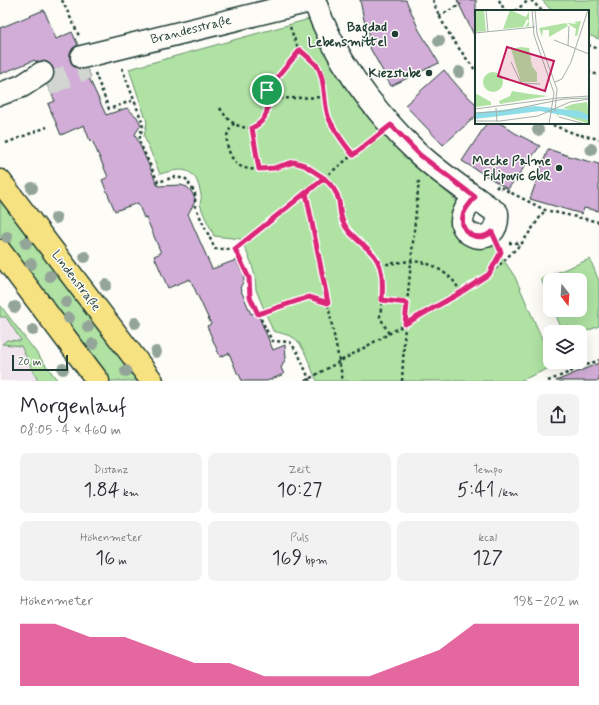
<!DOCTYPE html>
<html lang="de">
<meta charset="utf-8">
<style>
body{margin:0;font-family:Mynerve,sans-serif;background:#f2f2f3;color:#2b2b33;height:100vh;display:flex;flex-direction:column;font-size:15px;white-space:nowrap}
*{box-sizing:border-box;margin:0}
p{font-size:13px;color:#7c7c81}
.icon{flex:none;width:22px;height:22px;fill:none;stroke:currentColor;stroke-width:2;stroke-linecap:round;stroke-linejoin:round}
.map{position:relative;height:381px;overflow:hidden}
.sheet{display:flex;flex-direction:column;background:#fff;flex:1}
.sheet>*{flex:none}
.needle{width:26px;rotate:163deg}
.fabs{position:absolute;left:543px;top:273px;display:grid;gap:8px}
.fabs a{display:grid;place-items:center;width:44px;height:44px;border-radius:8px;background:#fff;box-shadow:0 4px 16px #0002;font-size:20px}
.scale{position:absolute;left:12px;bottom:10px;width:56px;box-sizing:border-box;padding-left:4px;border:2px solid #1f3d34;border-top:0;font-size:11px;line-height:14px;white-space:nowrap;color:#1f3d34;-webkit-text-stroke:3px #fdfcf7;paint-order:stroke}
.pin{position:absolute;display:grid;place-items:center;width:34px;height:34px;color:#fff;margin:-17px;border:2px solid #fff;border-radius:50%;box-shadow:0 1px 4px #0007}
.round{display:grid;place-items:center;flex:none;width:42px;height:42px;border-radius:8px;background:#f2f2f3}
.summary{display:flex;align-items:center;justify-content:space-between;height:68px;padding:0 20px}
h1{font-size:22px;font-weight:600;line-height:30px}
.metrics{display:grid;grid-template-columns:repeat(3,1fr);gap:6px;height:68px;padding:4px 20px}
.metrics div{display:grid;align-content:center;border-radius:8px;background:#f2f2f3;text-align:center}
.metrics b{font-size:20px;font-weight:600}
.metrics small{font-size:11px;font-weight:400}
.metrics p{font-size:11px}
.chart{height:112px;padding:8px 20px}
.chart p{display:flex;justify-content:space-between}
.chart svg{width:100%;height:72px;margin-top:4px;fill:#db2777;opacity:.7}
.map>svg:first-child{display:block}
.built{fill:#f0e4ed}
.green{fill:#afe2a3;stroke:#67906c}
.building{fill:#d2add7;stroke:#1f3d34}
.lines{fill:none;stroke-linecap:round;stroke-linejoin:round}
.minor-tunnel{stroke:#d1d6d0;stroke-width:22;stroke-dasharray:22 11;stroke-linecap:butt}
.minor-casing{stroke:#1f3d34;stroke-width:25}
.major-casing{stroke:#1f3d34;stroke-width:25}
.path{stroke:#1f3d34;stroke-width:2.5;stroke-dasharray:3 3;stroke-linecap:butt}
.minor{stroke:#fdfcf7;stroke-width:22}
.major{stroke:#f7e281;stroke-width:22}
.tree{fill:#93a598}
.route-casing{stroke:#fff;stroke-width:8}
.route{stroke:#db2777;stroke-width:5}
.poi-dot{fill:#1f3d34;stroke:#fdfcf7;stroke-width:1.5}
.labels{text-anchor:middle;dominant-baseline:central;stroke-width:3;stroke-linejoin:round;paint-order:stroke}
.poi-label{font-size:13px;font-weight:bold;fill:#1f3d34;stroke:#fdfcf7;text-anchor:end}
.street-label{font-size:13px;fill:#1f3d34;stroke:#fdfcf7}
.inset-road{fill:none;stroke:#a4b0a9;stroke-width:1}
.view{fill:#c2185b;fill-opacity:0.15;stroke:#c2185b;stroke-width:2}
.inset-edge{fill:none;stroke:#1f3d34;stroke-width:2}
</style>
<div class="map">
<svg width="599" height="381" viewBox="0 0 599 381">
<rect width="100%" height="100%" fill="#fdfcf7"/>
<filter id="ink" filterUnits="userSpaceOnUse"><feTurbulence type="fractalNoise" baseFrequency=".025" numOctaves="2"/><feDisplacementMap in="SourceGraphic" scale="8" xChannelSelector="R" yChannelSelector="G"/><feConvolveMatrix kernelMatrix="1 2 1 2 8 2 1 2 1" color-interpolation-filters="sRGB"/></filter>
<g filter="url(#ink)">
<path class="built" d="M0,305l58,76h-58z"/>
<path class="green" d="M542,0h57v39l-11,-4v-24h-36z
M313,18l35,68 52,65 59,52 1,32 13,12h22l20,30 35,80v5h2l2,4 -34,15h-203c-6,-11 -13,-37 -23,-43 -5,-3 -14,-5 -21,-7l-17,-41 -1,-14 -4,-14 -10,-23 -27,-3c-4,-10 -10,-19 -13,-29 -2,-4 1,-8 0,-12 -5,-28 -17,-28 -41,-21l-16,-38 3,-14 -18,-53z
M0,194l141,187h-32l-109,-145z
M590,259l9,22v45l-19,8v-2h-9l-3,-7 -7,3 -7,-18h26v-30h-30v21l-9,-22z
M0,305l58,76h-20l-17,-35 -19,-2 5,-4 14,1v-1l-15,-23h-6z"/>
<path class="building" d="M360,0h46l13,30 20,33 -48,23 -26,-47 5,-3 -6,-16z
M457,0h19v39z
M44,10l12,29 16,-7 6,13 -5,3 -3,5v7l3,6 5,3h9l4,8 -2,1 17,37 21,-7 10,9 4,8 -6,9 23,52 23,-1 6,2 4,4 5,9 -8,14 24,55 24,-9 8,15v5l-4,8 11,26 6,-2 16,38 12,-5 1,13 -5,10 3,6 -17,7h-25l-3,-7 -1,1 -9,-22 -9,4 -13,-31 4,-2 -21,-45 -22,9 -14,-32 7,-3 -15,-36 -2,1 -6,-15 -23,8 -13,-31 6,-3 -16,-37 -2,1 -6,-16 -23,10 -13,-31 7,-3 -8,-16 6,-7 1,-6 -2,-6 -5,-4 -5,-1 -6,1 -1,-2 -35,14v-46z
M444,70l17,20 15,14v12l-33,29 -38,-40z
M487,123h13l15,10 25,13 -32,43 -46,-28z
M548,149l24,8 27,7v47l-15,-3 -2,6 -52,-15z
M599,363v18h-43z"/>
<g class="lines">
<path class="minor-tunnel" d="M47,85l40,-17"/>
<defs>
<path id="minor" d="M314,0c21,60 59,111 105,154 24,22 52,40 78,59 3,38 -45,25 -33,0 2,-6 7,-11 11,-16
M82,57l232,-57
M0,94l22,-8 20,-13"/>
<path id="major" d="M0,181l152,200
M0,251l98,130"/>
</defs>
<use href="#minor" class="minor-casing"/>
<use href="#major" class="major-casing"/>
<path class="path" d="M62,0l18,38
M433,0c9,27 26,49 43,71
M499,0l6,11
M531,0l11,11
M515,11l14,-11
M439,16l22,-12
M290,27l7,19 3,4
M588,45l11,4
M122,68l21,56 -4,17 19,41 17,-5 11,2 9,14v13l20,43h20l14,29 1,19 22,44 18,1 8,11 12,28
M588,72l11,3
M95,73l14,36 25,-9
M268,99l56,-2
M220,108c8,13 16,20 32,20
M234,123c-3,5 -7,9 -7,15 -1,9 5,24 13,28 6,3 13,4 19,3
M547,123l29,11 23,5
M6,143l41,-16
M353,155c-9,-12 -20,-25 -25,-39 -5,-16 -2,-34 -10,-49 -4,-6 -13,-12 -18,-17l-33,40c2,17 2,30 -15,38l7,41 15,-2 20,-5 10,3 20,13 10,11 5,11 1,13 4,10 10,14 17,15 9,13 3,15 -1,20 -2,17 9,17
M496,188l2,-2 47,24 54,12
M306,193l37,188
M509,243h13
M235,249l140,-112
M380,265c25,-3 41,-9 63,7 10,7 12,10 18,21
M491,273l31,-30 23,-33
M382,300l25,3
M259,314l50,-17 18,6
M305,381l156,-88 28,-18 11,-24
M402,381l3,-57 14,-144
M548,381l51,-21"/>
<use href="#minor" class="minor"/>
<use href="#major" class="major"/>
</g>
<g class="tree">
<circle cx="439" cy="41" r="6"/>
<circle cx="459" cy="72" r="6"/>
<circle cx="538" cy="130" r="6"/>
<circle cx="591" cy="149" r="6"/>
<circle cx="32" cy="188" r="6"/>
<circle cx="56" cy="218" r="6"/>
<circle cx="7" cy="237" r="6"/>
<circle cx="26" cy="243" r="6"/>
<circle cx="85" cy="257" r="6"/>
<circle cx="31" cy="264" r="6"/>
<circle cx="50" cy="276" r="6"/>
<circle cx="106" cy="285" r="6"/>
<circle cx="66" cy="302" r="6"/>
<circle cx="15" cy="307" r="6"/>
<circle cx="69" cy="318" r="6"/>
<circle cx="135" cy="323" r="6"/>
<circle cx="88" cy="327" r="6"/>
<circle cx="33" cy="330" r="6"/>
<circle cx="93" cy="344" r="6"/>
<circle cx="156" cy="352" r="6"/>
<circle cx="63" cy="369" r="6"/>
<circle cx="126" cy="371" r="6"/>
</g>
</g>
<g class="lines" filter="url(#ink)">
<defs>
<path id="route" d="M267,90c2,17 2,30 -15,38l7,41 15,-1 20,-6 10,3 20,13 -89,71 14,29 1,19 8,17 51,-17 19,6 -22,-110 18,-15c7,7 13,13 15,23 1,7 1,14 4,21 6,13 17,19 27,29 14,13 13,31 12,49l25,3 -2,21 55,-31 29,-19 12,-22 -9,-20c-13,11 -33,2 -29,-16 1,-7 8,-13 12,-19l-55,-42 -29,-30 -38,30c-9,-12 -20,-25 -25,-39 -5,-16 -2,-34 -10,-49 -4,-6 -13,-12 -18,-17l-33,40"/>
</defs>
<use href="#route" class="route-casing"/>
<use href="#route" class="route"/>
</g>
<g class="poi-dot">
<circle cx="395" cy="34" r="4"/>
<circle cx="429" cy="73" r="4"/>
<circle cx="559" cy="168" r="4"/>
</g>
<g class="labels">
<g class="poi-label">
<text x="387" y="27">Bagdad<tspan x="387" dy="15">Lebensmittel</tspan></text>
<text x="421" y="73">Kiezstube</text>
<text x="551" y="161">Mecke Palme<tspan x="551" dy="15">Filipovic GbR</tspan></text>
</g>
<g class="street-label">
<text transform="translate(191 30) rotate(-14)">Brandesstraße</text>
<text transform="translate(76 281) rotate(53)">Lindenstraße</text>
</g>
</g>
<g transform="translate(475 10)">
<rect width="114" height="114" fill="#fdfcf7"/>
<path d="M0,0h9l2,21 -11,1zM35,0l16,7 3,-6v15l-4,1 4,-6 -2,-2 -4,8 -20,2zM106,11l-4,15h-2l1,-7 -9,-6 10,1 -3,-2zM91,13l2,3 -19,11v-7h-6l-1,7 -3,-9zM46,37l8,1 3,18 5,7v9h-16l-10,-33zM8 72a10 10 0 1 1 20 0a10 10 0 1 1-20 0ZM37,81l18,3 18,2 -48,8 -1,-3 11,-5zM0,83l16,9v3l-16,2zM112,92l2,13 -26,-7 10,-4zM83,103l31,7v4l-29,-10 -4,3z" fill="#afe2a3"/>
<path d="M60,96l44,5 10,4v5l-49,-9 -65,8v-6z" fill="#8cdde7"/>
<path class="inset-road" d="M11,0l2,22M57,0l2,25 20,58 -5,31M60,0l2,24 20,55 -2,23M0,23l60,-6M79,30l35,14M93,36l1,-20M36,52l10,21M80,72l7,-3 9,-17 17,-52M43,73l22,1M21,98l1,14M0,99l83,-11 31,-2M0,103l29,-2 60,-12 25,-1M84,107l26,7M0,111h25l38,-5 32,-14 19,-3"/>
<path class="view" d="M32,37l47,14 -9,30 -47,-15z"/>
<rect width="114" height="114" class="inset-edge"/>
</g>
</svg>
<div class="fabs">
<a><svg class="needle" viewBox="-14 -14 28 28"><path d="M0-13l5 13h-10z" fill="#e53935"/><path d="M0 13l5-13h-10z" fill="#7c7c81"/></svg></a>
<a><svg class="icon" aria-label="layers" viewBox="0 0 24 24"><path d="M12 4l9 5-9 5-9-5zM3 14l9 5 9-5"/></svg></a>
</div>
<div class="scale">20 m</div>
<div class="pin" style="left:267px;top:90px;background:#1e9e55"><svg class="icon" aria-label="arrive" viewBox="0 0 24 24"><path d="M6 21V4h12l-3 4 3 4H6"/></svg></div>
</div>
<section class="sheet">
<div class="summary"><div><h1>Morgenlauf</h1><p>08:05 · 4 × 460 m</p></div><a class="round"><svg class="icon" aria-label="share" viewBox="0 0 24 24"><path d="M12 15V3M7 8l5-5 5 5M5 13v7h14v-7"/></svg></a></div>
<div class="metrics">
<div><p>Distanz</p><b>1.84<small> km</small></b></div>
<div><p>Zeit</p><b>10:27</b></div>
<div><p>Tempo</p><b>5:41<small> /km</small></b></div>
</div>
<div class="metrics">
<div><p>Höhenmeter</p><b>16<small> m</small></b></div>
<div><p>Puls</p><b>169<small> bpm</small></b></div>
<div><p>kcal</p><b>127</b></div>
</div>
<div class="chart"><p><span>Höhenmeter</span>198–202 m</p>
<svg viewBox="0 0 160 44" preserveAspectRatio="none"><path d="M0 44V6L10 6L20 14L30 14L40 22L50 30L60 30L70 38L80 38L90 38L100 38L110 30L120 22L130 6L140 6L150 6L160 6V44z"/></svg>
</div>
</section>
